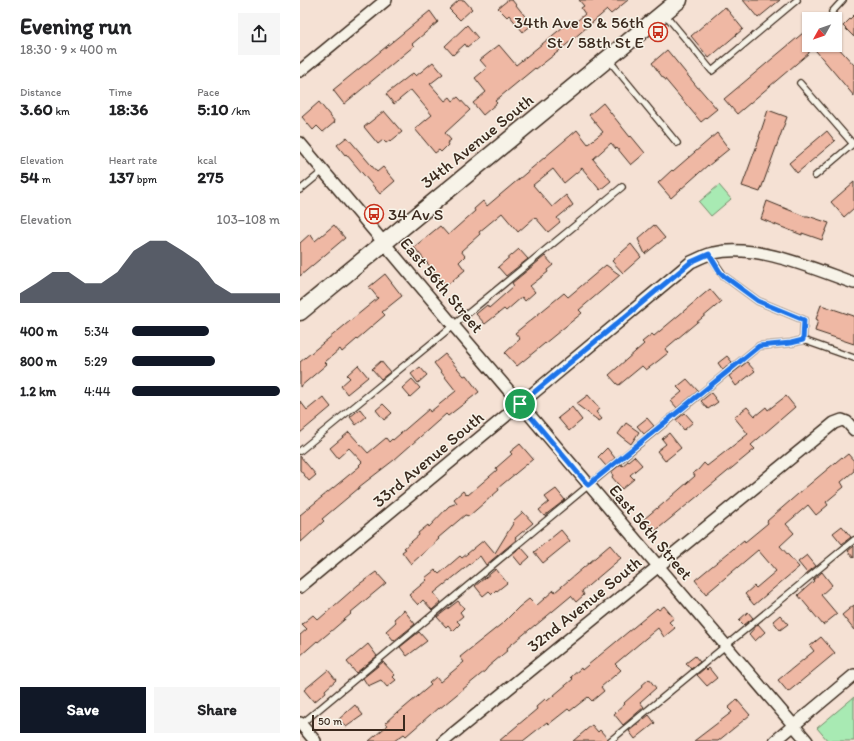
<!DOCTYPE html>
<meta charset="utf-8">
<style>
body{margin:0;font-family:Itim,sans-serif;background:#f6f6f6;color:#202124;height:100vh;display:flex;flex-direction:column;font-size:15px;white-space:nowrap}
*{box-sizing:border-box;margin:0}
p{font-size:13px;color:#757577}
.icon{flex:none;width:22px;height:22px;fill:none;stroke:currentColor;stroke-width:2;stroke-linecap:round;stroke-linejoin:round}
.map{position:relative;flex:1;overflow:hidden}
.sheet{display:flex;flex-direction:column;background:#fff;width:300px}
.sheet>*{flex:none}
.needle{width:26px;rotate:230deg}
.tools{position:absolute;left:502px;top:12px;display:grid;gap:8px}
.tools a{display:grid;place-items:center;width:40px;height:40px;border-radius:0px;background:#fff;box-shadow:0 1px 3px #0004;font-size:20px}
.scale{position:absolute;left:12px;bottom:10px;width:93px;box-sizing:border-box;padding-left:4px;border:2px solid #3b2a1e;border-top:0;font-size:11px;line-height:14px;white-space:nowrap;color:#3b2a1e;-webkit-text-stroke:3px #f7f3e8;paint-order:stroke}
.pin{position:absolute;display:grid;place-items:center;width:34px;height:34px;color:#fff;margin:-17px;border:2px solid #fff;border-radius:50%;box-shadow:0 1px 4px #0007}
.round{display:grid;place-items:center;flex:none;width:42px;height:42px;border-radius:0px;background:#f6f6f6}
.head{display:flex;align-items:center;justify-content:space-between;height:68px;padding:0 20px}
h1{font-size:22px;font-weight:700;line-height:30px}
.figures{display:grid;grid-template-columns:repeat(3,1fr);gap:6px;height:68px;padding:4px 20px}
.figures div{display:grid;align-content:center}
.figures b{font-size:17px;font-weight:700}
.figures small{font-size:11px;font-weight:400}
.figures p{font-size:11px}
.chart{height:112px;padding:8px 20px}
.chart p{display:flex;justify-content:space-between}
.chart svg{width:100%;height:72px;margin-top:4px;fill:#111827;opacity:.7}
.primary-button{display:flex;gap:8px;margin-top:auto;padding:8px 20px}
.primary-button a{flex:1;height:46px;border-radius:0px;background:#111827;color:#fff;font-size:16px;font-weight:700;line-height:46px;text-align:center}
.primary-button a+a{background:#f6f6f6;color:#202124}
ul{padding:0 20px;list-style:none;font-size:13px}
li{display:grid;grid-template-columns:64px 48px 1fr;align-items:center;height:30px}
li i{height:10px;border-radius:5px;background:#111827}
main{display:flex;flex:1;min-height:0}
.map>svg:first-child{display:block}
.green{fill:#a8eab3;stroke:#728a68}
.building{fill:#efb8a4;stroke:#3b2a1e}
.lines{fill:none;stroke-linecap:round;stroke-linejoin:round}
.lane-casing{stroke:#3b2a1e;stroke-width:8}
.street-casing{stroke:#3b2a1e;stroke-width:14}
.secondary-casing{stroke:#3b2a1e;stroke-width:19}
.lane{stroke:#f7f3e8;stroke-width:5.5}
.street{stroke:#f7f3e8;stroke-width:11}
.secondary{stroke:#f7f3e8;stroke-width:16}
.route-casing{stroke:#fff;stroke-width:8}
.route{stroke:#1a73e8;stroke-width:5}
.labels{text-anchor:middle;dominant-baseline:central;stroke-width:3;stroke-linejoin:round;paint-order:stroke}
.poi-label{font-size:17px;fill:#3b2a1e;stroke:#f7f3e8;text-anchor:end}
.street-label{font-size:17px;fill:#3b2a1e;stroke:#f7f3e8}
</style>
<main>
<section class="sheet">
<div class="head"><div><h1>Evening run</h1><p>18:30 · 9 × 400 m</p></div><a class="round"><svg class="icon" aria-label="share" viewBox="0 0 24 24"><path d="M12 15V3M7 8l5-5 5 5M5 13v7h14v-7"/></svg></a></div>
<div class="figures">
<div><p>Distance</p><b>3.60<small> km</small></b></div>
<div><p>Time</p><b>18:36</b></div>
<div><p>Pace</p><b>5:10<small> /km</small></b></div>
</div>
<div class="figures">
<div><p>Elevation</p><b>54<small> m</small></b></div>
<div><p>Heart rate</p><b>137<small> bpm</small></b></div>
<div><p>kcal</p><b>275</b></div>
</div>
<div class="chart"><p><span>Elevation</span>103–108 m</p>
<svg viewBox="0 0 160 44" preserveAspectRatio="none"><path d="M0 44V38L10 32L20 25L30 25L40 32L50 32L60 25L70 12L80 6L90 6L100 12L110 19L120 32L130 38L140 38L150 38L160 38V44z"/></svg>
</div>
<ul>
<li><b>400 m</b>5:34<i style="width:52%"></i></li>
<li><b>800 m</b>5:29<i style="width:56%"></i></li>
<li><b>1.2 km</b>4:44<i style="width:100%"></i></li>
</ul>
<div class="primary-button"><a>Save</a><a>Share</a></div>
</section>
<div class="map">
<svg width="554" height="741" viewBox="0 0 554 741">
<rect width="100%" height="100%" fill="#f5e1d4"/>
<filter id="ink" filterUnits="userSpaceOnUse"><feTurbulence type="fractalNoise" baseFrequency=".025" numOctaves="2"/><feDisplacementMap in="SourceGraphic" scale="8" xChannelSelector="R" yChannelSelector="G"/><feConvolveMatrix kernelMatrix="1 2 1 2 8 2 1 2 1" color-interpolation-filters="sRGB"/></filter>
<g filter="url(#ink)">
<path class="green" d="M419,185l12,14 -20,17 -12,-14z
M554,697v44h-26l-11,-13z"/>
<path class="building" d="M159,0h5l8,9 -12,11 -11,-11z
M208,0h4l20,25 -9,7 -14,-17 -2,2 -9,-9z
M279,0h49l-17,14 -4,-4 -48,41 -23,18 -1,-1 -40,33 2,2 -14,12 -10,-12 13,-11 -11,-14 12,-10 -7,-8 19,-15 17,20 52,-42 3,3 14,-12 -4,-6 3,-2z
M443,0h37l-22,18z
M425,7l18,22 -34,29 -18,-22z
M130,11l8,11 -26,22 2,2 -70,58 -11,-14z
M554,15v22l-11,-11z
M167,25l11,13 -11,9 -2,-3 -12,11 -8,-9z
M509,28v25l-72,61 -13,-15z
M511,45h25l18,20v31z
M367,50l31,38h1l18,21 -16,13 -37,-44h-1l-11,-15z
M133,62l10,12 -13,10 15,17 5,-4 3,4 5,-4 12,13 -25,23 6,7 -4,3 1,2 -7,7 -2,-2 -4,3 -20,-24 17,-14 -21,-25 -17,14 -8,-10 27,-21 3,3z
M19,102l16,20 -12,10 -6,-6 -4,4 -11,-13z
M303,103l27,34 1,-1 14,17 -14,12 -14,-17 -1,1 -5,-6 -18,16 18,22 -11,9 -18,-22 -18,15 -11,-14 -20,16 19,22 14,-12 7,10 -16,13 3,4 -12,10 -13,-15 -17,15 -16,-19 -23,19 1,2 -19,17 4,5 -6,6 6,8 -19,16 -32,-39 26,-21 8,9 27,-24 -1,-2 9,-8 4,5 90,-76 11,14 15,-12 -14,-17z
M468,110l19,7 -27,75 -18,-6 18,-49h-1z
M84,111l18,21 -11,9 -1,-1 -4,3 -3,-3 -5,4 -14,-17z
M527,131l8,10 -38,32 -8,-10z
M417,133l12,16 -21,17v-1l-37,33 -13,-15 14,-13 1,1z
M47,137l30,35 6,-5 12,14 -15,13 -34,-40 -1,1 -8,-10z
M554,182v26l-10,9 -13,-15z
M467,201l37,15h4l21,7 -7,17 -20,-7v2l-41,-16z
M34,225l11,13 -45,38v-33l10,-9 5,7z
M354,225l11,13 -20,16 -7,-15z
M331,244l10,13 -18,16 -11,-12z
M219,249l9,10 -22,17 -8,-9z
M245,256l8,9 -6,5 1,2 -18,14 5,6 -10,9 -3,-4 -16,14 -2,-2 -19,15 -9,-10 11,-9 2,3 25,-22 -2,-3z
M306,265l14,10 -41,35 3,3 -65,53 -12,-13 15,-14 -5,-6 49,-40 4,4z
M85,274l17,22 -20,16 3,3 -43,37 -2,-3 -15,13 2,2 -27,23v-25l78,-64 -9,-11z
M410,289l11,13 -56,47 3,4 -10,8 -12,9 -4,-4 -23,19 -2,-1 -8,-9 35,-31 -2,-2 10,-8 2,2z
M521,305l33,11v28l-39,-13 3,-11 -2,-1z
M145,354l19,22 2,-1 13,17 -31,24 -2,-2 -52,46 -35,27v1l-37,31 2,2 -24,22v-28l60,-49 -1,-1 3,-3 -13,-14 -11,10 -8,-10 19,-16 19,21 18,-15 3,4 3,-3 1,1 36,-31 1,3 26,-21 -22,-28z
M427,356l5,6 -9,8 -5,-7z
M81,361l9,11 -9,7 -9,-10z
M447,362l8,9 -19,15 -7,-10z
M58,365l10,12 -21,17 -6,-8 9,-8 -3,-3z
M120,367l7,8 -9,8 -7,-9z
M112,379l8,9 -10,9 -8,-9z
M387,379l11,12 -21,17 -6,-7 11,-9 -5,-5z
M411,393l7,9 -10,7 -7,-8z
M288,395l12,14 -4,3 6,7 -3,2 -23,-17z
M486,396l9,11 -44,38 4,4 -101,83 -10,-13 13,-11v1l38,-33 -2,-3 5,-3 6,-7 3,3 41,-32 -14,-17 13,-10 8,9 11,-9 2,3z
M23,397l8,10 -31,26v-32l7,9z
M83,404l9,9 -8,7 -8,-10z
M272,407l10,13 -13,11 -11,-13z
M60,409l6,8 -10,8 -6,-8z
M385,413l8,9 -9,8 -8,-10z
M347,418l7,8 -10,8 -7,-8z
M326,423l13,9 -8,12 -13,-10z
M369,433l12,15 -16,13 -8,-10 9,-7 -4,-5z
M220,444l13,15 -35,29 1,2 -30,26 -4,-1 -27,23 1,1 -28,25 -9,-12 4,-3 -2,-1 15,-13 -1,-2 10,-8 1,2 20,-21 8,-3 -3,-4 9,-8 3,4 1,-1 1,1 29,-25 -1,-2 16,-14 -2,-2z
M307,448l8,10 -9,8 -8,-9z
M548,454l6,7v10l-13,11 3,5 -18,15 2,3 -12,10 -8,-10 -22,19 8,9 -14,13 19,21 -45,38 -9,-11 9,-8 2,2 20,-17 -18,-21 -52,44 -11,-14 49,-40 1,2 23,-19 -1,-2 31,-27 44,-37 1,1z
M0,456l16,19 -7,6 -9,-11z
M334,456l8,9 -12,10 4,4 -12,10 -10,-12 1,-2 -2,-3 10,-8 1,2z
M256,489l9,11 -21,16 -5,-6 10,-8 -4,-5z
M223,512l10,11 -18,15 1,2 -30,25 -6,-9 -46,37 7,9 -9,8 -9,-10 -5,5 -9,-10 18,-15 -2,-2 10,-8 4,4 21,-18 2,2 22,-18 11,13 19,-31 -1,-1z
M542,526l9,11 -9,7 -9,-11z
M261,530l9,11 -27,22 -9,-11z
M310,545l11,13 -39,33 2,4 -8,7 -5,-6 -36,30v-1l-28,23 1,2 -20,17 -3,4 -46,38 -1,-1 -32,28 -2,-2 -10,7h-25l19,-16 -3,-2 12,-11 1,1 33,-28 -2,-2 7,-6 4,5 24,-20 -4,-5 44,-35 15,-15 10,-8 7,7 18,-16 1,2z
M554,546v12l-6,-7z
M221,547l9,10 -9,8 -9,-11z
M507,555l9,11 -9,7 -9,-11z
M196,569l11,14 -10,8 -1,-1 -4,4 -3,-3 -6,5 -8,-10z
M76,572l10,11 -36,30 1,1 -21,18 -12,10 -1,-1 -17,15v-21l7,-6 -5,-5 11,-9 5,5 40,-35z
M522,572l10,13 -11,10 16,19 -14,11 -25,-30 16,-14 -1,-1z
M158,601l6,7 -4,4 3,4 -6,5 3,3 -7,7 -5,-6 -2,2 -9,-10z
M554,605v25l-12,-15z
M364,606l10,12 -5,4 6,6 -11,9 -6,-9 -43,36 6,6 -20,17 3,4 -12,10 -4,-4 -18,14 -2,-2 -19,15 -2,-2 -24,19h-24l38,-32 -1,-2 9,-8 2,2 26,-22 -2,-2 10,-9 1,2 75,-62 2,2z
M104,610l11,14 -21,17 -8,-10 10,-9 -2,-3z
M448,612l5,6 -9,7 -5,-5z
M480,615l8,9 -8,6 -7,-9z
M458,624l7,8 -10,9 -6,-7z
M119,632l8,9 -20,15 -7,-9z
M521,637l14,16 -47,39 -10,-12 36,-29 -4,-5z
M68,644l9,12 -21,17 -9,-11z
M395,656l5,6 -9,7 -5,-6z
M83,662l12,13 -2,2 3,3 -9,7 -6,-7 -13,6 -5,-8z
M405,668l2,2 2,-2 8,10 -10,8 -10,-11z
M28,670l8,10 -11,10 1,2 -12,10 -10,-12z
M349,679l7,9 -16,14 4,5 -21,18 -9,-11 11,-10 -1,-1 18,-16 -1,-1z
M437,700l13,15 -32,26h-24l38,-29 -4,-4z
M55,705l8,10 -17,12 -7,-8z
M349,715l6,8 -20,16 -6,-8z
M292,725l6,7 2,-2 7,8 -1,3h-33z"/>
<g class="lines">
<defs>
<path id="lane" d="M532,12l11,-12
M364,13l48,58 85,-71
M308,59l69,84
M500,83l53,61
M515,176l39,-33
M0,190l23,-19
M409,254l15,22 34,25 46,19 -1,20 51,18
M0,451l322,-264
M0,725l289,-240 170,-139 32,-3 12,-3
M310,741l244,-201"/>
<path id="street" d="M0,71l86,-71
M0,143l153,182 354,416
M0,587l391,-325c8,-3 15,-8 23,-9 42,-10 100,16 140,30
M0,723l15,18
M144,741l390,-318 8,-3 5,2 7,8
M475,741l79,-66"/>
<path id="secondary" d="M0,312l379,-312"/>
</defs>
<use href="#lane" class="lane-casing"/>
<use href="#street" class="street-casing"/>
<use href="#secondary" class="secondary-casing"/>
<use href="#lane" class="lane"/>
<use href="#street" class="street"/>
<use href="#secondary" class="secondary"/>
</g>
</g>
<g class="lines" filter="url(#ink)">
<defs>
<path id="route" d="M409,254l11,18 4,4 34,25 46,19 -1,20 -12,3 -32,3 -171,139 -68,-81 171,-142z"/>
</defs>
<use href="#route" class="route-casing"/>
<use href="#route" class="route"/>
</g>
<defs>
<symbol id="bus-ring" viewBox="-11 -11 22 22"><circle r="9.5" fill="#f7f3e8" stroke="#c8321e" stroke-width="1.5"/><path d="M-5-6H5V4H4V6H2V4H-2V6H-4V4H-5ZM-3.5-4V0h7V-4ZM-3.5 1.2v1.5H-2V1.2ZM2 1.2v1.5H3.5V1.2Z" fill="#c8321e"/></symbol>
</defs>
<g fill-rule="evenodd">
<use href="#bus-ring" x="347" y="21" width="22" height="22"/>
<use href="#bus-ring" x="63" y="203" width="22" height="22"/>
</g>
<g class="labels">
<g class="poi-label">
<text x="344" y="22">34th Ave S &amp; 56th<tspan x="344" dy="20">St / 58th St E</tspan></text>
<text x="88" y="214" text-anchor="start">34 Av S</text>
</g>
<g class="street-label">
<text transform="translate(177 141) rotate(-39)">34th Avenue South</text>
<text transform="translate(142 285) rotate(50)">East 56th Street</text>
<text transform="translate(128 459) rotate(-40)">33rd Avenue South</text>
<text transform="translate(351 532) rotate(50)">East 56th Street</text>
<text transform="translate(284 604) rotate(-39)">32nd Avenue South</text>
</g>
</g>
</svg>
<div class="tools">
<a><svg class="needle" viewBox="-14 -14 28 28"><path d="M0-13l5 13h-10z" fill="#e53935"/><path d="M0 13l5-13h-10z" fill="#757577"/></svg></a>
</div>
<div class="scale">50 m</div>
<div class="pin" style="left:220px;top:404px;background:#1e9e55"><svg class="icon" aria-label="arrive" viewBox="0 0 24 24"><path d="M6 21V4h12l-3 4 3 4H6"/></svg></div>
</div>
</main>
